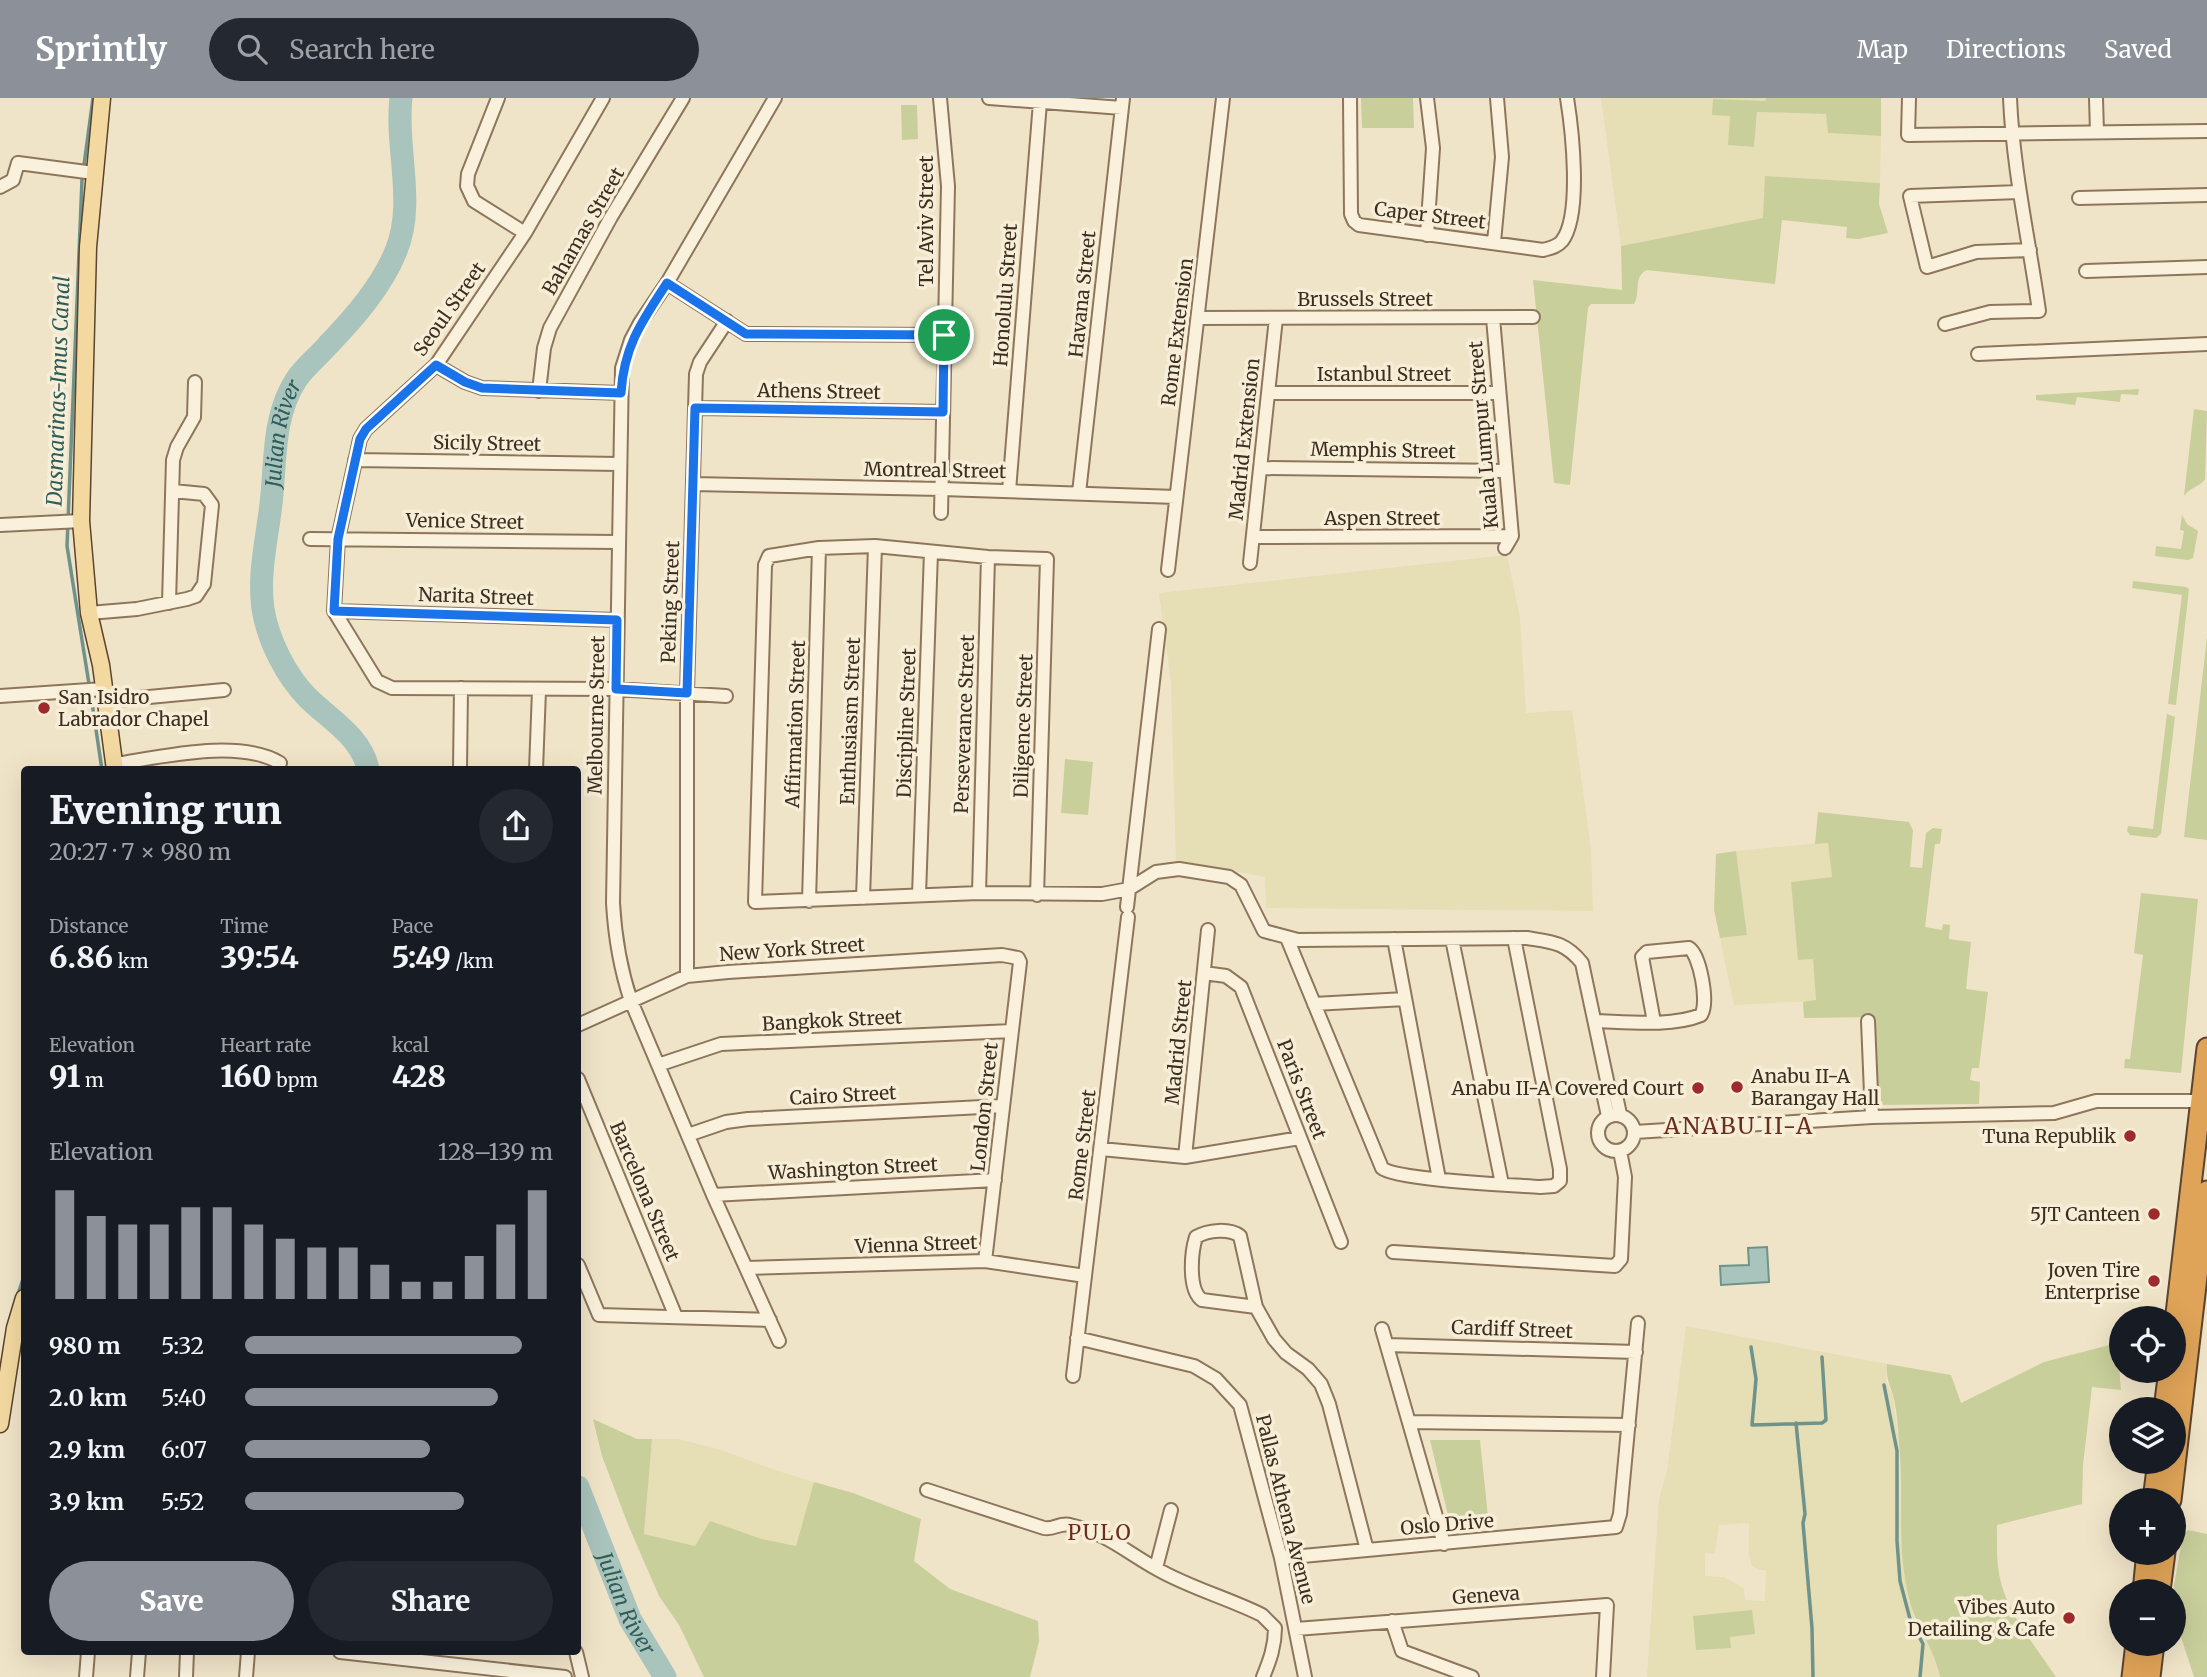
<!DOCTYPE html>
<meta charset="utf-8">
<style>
body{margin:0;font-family:Merriweather,serif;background:#242831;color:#f1f3f6;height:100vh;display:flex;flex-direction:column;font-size:26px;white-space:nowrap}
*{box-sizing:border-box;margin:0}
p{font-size:23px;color:#9ea1a6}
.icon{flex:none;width:38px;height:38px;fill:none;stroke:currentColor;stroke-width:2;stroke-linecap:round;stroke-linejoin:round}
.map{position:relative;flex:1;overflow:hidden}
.details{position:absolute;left:21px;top:668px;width:560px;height:889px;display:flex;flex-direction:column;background:#171b24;border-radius:7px;box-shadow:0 7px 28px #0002}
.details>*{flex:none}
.buttons{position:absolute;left:2109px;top:1208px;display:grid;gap:14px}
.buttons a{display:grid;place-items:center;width:77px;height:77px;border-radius:50%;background:#171b24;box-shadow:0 7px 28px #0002;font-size:35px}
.pin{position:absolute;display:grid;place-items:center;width:60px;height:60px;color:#fff;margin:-30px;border:4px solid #fff;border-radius:50%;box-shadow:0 2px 7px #0007}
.round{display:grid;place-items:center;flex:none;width:74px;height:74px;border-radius:37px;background:#242831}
.overview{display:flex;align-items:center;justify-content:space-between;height:119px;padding:0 28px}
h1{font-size:38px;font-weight:800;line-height:52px}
.metrics{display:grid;grid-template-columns:repeat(3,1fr);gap:10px;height:119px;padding:7px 28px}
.metrics div{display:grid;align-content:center}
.metrics b{font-size:30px;font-weight:800}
.metrics small{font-size:19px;font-weight:400}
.metrics p{font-size:19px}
.chart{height:196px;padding:14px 28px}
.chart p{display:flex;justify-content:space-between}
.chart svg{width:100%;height:126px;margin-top:7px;stroke:#8c9099;stroke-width:6}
.action{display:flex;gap:14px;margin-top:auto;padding:14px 28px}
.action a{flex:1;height:80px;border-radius:42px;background:#8c9099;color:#fff;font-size:28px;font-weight:800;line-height:80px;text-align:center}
.action a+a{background:#242831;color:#f1f3f6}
ul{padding:0 28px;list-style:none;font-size:23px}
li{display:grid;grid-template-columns:112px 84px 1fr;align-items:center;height:52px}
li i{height:18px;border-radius:9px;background:#8c9099}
header{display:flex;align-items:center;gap:42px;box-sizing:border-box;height:98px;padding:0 35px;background:#8c9099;color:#fff}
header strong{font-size:33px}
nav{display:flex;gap:38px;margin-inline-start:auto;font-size:24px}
.search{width:490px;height:63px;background:#242831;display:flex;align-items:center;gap:18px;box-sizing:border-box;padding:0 24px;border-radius:38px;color:#9ea1a6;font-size:26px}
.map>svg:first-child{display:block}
.farmland{fill:#e6deb5;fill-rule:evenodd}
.green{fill:#c9cf9b}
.water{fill:#a9c4bc;stroke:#6f938a;stroke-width:2}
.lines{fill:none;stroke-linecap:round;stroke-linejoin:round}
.stream{stroke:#6f938a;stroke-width:3.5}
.river{stroke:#a9c4bc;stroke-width:23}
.minor-casing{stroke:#8d765c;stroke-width:16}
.major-casing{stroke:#5b4430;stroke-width:19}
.highway-casing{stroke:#5b4430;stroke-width:23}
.minor{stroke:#faf1dc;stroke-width:12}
.major{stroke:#f3d9a0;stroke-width:16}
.highway{stroke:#e0a458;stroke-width:19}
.route-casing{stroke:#fff;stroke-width:14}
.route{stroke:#1a73e8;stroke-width:9}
.poi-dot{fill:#9e2a2b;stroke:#f7eed8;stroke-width:2.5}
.labels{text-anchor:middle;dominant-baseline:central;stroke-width:7;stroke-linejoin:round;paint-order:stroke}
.street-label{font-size:19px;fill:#3d2e20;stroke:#f7eed8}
.poi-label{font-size:19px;fill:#3d2e20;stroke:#f7eed8;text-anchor:end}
.water-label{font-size:21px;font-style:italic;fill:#2f5d5a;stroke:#f7eed8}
.neighbourhood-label{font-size:21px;letter-spacing:2px;fill:#6b2e1e;stroke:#f7eed8}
.quarter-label{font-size:23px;letter-spacing:2px;fill:#6b2e1e;stroke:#f7eed8}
</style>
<header>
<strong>Sprintly</strong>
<div class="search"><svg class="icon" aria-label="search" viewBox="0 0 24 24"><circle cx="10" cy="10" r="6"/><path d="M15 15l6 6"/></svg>Search here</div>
<nav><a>Map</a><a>Directions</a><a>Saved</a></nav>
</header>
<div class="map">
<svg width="2207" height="1579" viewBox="0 0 2207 1579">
<rect width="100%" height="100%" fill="#f0e4c8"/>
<path class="farmland" d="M1601,0h165l-1,3 -35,14 -1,30 25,2 3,-35 70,2 1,19 53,3 -1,47 -115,-7 -1,42 -143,28z
M1507,457l13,63 6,95 46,-3 19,139 2,62 -327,-3 -1,-31 -89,-17 -5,-178 -12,-89z
M1828,744l4,36 -41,4 8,78 14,-1 3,42 -82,4 -14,-67 27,-3 -11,-84z
M1686,1228l201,38 -1,16 7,16 6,49 1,61 4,68 10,44 24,46 2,13h-293l12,-178 8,-28zM1749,1425v31l3,12 7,4h7l-1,31 -20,-1 -1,-11 -7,-5 -13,-7 -19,-1v-23l10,1 4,-29zM1693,1518l62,17 -25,4v11z
M652,1341h27l42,11 57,21 36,11 -18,64 -34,-7 -52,-17 -15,24 -51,-12z"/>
<path class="green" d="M1361,0h52l1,30h-52z
M1766,0h115v38l-53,-3 -2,-19 -69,-2 -3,35 -26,-2 2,-29 -18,-1 1,-16 52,2z
M901,7h16l1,34 -16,1z
M1765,78l115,7 -1,21 9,29 -30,6 -12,-1 1,-11 -65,-7 -7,64 -128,-14c-14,6 -6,23 -13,34h-43l-3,4 -18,177 -16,-2 -21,-203 89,10 -1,-44 142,-28z
M2139,291l-1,6 -17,-1 -1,8 -43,-5 -2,8 -39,-5v-5z
M2194,311l13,2 -2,68c-3,7 -15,8 -21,17z
M2182,417l5,9 11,7 -5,27 -5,2 -33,-4 1,-10 25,3 3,-18 -4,-1z
M2133,483l53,6 3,2 -13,116 -8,-1 14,-109 -50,-7z
M2207,539v203l-23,-3z
M2167,616l8,3 -14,117 -5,4 -26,-3 -3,-4 1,-5 25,3z
M1065,661l28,3 -5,53 -27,-2z
M1818,714l91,10 4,8 -3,37 12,1 4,-35 7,-5 9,1 -2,15h-5l-10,83 17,3 1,-6 7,1 -1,14 22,3 -5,47 22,3 -9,76h-7l-2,12 10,2 -1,22 -102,1 -3,-3 -1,-85 -69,1 -1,-16 13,-2 -3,-41 -15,1 -7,-78 41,-5 -4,-34 -13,1z
M1736,753l11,84 -27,3 -6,-28 2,-56z
M2141,795l57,6 -17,174 -57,-5 1,-9h5l13,-104 -9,-2z
M2117,1245l4,47 -29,-3 -9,78 -1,39 -85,21c0,21 -1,41 5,61 8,30 37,65 54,91h-116c-5,-28 -25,-51 -31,-79 -13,-51 -5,-104 -10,-155 -1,-15 -2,-33 -6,-48 -4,-13 -7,-16 -6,-31l64,11 10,28 83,-41z
M593,1321l44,20h15l-8,95 51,12 15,-25 52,18 34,7 18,-64 39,11 68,26 -7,42 36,28 88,32 1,20 -9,36h-326l-25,-52 -20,-29 -30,-69 -27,-71z
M1430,1342h50l9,86 -37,6z
M2188,1432l19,4v143h-13l-13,-40 -7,2 -1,-48 10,-56z
M1752,1512l3,24 -25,3 1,11 -35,2 -3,-34z"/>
<path class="water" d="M1767,1149l2,35 -48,3 -1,-19 29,-1 -1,-17z"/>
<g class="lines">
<path class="stream" d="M89,586l-22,-138 15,-366 11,-82
M91,598l11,74
M18,1196l6,-18
M1751,1249l5,32 -4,46 70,-2 4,-3 -4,-63
M1884,1287l13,66v90l3,40 10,38 13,25 -3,33
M1796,1325l9,91 -2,9 9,105 1,49"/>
<g class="river">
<path id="s1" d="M368,672c-5,-32 -39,-51 -60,-72 -22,-22 -40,-58 -45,-89 -5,-35 4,-70 8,-105 5,-42 1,-87 25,-124 9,-14 22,-23 32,-35 26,-27 54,-59 68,-94 20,-48 -1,-103 5,-153"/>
<path id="s2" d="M578,1389l52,132 35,58"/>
</g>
<defs>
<path id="minor" d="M498,0l-30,76 -1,12 7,15 51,32
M603,0l-78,135 -89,132 -70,64 -6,10 -22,100 -4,72 43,70 15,7 224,1 110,7
M775,0l-108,185 -27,40 -9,17 -9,28 -9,535c2,35 7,65 18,98l82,194 66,146
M940,0l8,88 -7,327
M989,0l133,10
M1350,0l1,116 3,7 5,4 184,25c7,-2 14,-3 19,-9 20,-26 10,-112 5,-143
M1909,0l-1,37 299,-4
M2096,0l1,34
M0,89l13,-7 5,-17 76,10
M2019,94l-109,4 17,71 49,-15 54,-2
M2079,100l128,-3
M1427,137l6,-87 -6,-50
M1494,144l8,-85 -5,-59
M2086,173l121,-4
M667,185l79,51 198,1
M1198,220l335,-1
M1493,220l19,218 -7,12
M1945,226l45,-12 49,-1c-10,-71 -26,-141 -29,-213
M1978,256l229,-10
M436,267l29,17 17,6 139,5
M539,293l5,-43 6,-20 61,-111 72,-119
M1269,295h230
M695,310l248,4
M355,362l264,4
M1260,370l246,3
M693,386l249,5 234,8
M1009,393l31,-389
M1079,395l44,-395
M0,427l81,-4
M1253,439l259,-1
M310,441l308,3
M1250,465l26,-245
M1168,472l55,-472
M169,505l4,-143 4,-13 17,-30 1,-35
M334,513l283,9
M89,515l48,-4 50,-10 9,-3 8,-12 8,-79 -8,-11 -31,-3
M0,598l104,-7
M106,603l118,-11
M115,666c47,-7 123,-26 165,-1
M460,672l1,-82
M536,672l3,-80
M979,795l9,-336
M919,797l12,-343
M1037,797l10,-336 -59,-2 -113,-11 -56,2 -50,8 -4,9 -10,337 224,-9 123,1 27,-5 27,-17 23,-3 50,8 12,8 23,46 34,9 229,-2c25,4 38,4 55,25l26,122 7,6 5,23
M863,800l12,-352
M809,803l10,-353
M1127,809l32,-278
M1287,840l95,230c14,12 132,17 158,19l14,-1 6,-5v-12l-46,-231
M1394,841l45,240
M1452,841l50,245
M1204,875l22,3 15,11 100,255
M687,878v-283l9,-319 4,-12 27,-41
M1314,906l91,-5
M1595,923c32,1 77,6 106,-6 8,-12 -1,-60 -12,-67l-42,4 -5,5 12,65
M1868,923l4,96
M578,927l109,-49 41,-4 274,-17 16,3 2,4 -35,299
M658,967l63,-21 291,-13
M578,981l98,238
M1608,987l-5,8 5,23
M1598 1035a18 18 0 1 1 36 0a18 18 0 1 1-36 0Z
M1635,1034l237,-15 182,-4 42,-12h110
M688,1037l38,-13 22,-3 254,-13
M1101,1051l84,8 115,-19
M1185,1059l23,-227
M713,1097l282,-15
M1393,1154l222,14 6,-7 4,-82 -5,-26
M578,1167l21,50 171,5
M746,1170l239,-7 100,15
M1256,1209l-54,-7c-14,-10 -11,-47 -6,-63 12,-7 33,-9 44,-1l16,71 18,32 12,14 22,16 13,15 8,20 38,146
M1382,1231l62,215
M1077,1240l117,28 22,13 24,26 41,153 24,119
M1387,1247l249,7
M1073,1278l55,-459
M1409,1324l220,3
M927,1392l117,38c10,2 16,-6 26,-3 37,8 56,27 87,44 33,19 71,29 105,46l13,13c0,18 -5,32 -12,49
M1281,1460l335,-31 4,-13 18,-191
M1156,1470l15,-58
M1392,1523l10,30 70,26
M1296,1531l311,-24 -4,72
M340,1554l225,25
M576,1554l6,25
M86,1579l2,-25
M137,1579l2,-25
M186,1579l1,-25
M246,1579l2,-25"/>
<path id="major" d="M102,0l-14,149 -7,274 8,92 12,52 14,105
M0,1326l15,-96 9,-30"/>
<path id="highway" d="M2174,1233l33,-283
M2164,1311l5,-39
M2153,1402l5,-39
M2171,1402l36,-309
M2143,1493l4,-39
M2160,1493l5,-39
M2132,1579l4,-34
M2150,1579l4,-34"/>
</defs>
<use href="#minor" class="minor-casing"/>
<use href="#major" class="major-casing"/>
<use href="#highway" class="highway-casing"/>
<use href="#minor" class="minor"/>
<use href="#major" class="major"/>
<use href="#highway" class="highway"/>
</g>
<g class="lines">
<defs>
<path id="route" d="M667,185l79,51 198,1 -1,77 -248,-4 -8,285 -71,-4 1,-69 -283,-9 4,-72 22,-100 6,-10 70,-64 29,17 17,6 139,5c3,-47 21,-72 46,-110z"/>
</defs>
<use href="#route" class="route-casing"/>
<use href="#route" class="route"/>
</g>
<g class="poi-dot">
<circle cx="44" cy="610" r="7"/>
<circle cx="1737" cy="989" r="7"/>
<circle cx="1698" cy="990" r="7"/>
<circle cx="2130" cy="1038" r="7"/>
<circle cx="2154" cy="1116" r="7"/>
<circle cx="2154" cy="1183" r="7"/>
<circle cx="2069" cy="1520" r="7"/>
</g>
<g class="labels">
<g class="street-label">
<text transform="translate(1430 117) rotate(7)">Caper Street</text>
<text transform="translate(926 123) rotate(-90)">Tel Aviv Street</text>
<text transform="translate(583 133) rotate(-60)">Bahamas Street</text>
<text transform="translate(1082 196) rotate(-84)">Havana Street</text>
<text transform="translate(1005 197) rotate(-86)">Honolulu Street</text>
<text x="1365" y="201">Brussels Street</text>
<text transform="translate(449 211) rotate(-55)">Seoul Street</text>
<text transform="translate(1177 234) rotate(-83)">Rome Extension</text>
<text x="1384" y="276">Istanbul Street</text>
<text transform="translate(819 293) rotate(1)">Athens Street</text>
<text transform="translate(1483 337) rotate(-95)">Kuala Lumpur Street</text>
<text transform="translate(1244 341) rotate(-84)">Madrid Extension</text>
<text transform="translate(487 345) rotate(1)">Sicily Street</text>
<text transform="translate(1383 352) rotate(1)">Memphis Street</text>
<text transform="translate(935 372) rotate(1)">Montreal Street</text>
<text x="1382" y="420">Aspen Street</text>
<text transform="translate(465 423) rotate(1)">Venice Street</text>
<text transform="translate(476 498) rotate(2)">Narita Street</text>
<text transform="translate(670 504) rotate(-88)">Peking Street</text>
<text transform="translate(596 617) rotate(-89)">Melbourne Street</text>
<text transform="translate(850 623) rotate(-88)">Enthusiasm Street</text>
<text transform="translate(906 625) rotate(-88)">Discipline Street</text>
<text transform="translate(795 626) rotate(-88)">Affirmation Street</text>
<text transform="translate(964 626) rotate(-88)">Perseverance Street</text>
<text transform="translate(1023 628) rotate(-88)">Diligence Street</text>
<text transform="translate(792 851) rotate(-4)">New York Street</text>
<text transform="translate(832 922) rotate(-3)">Bangkok Street</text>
<text transform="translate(1178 944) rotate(-84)">Madrid Street</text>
<text transform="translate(1302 991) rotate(69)">Paris Street</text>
<text transform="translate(843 997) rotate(-3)">Cairo Street</text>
<text transform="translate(984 1009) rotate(-84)">London Street</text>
<text transform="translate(1082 1047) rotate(-83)">Rome Street</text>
<text transform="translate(853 1070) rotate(-3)">Washington Street</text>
<text transform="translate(645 1093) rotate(67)">Barcelona Street</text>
<text transform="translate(916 1146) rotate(-2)">Vienna Street</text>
<text transform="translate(1512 1231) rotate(2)">Cardiff Street</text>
<text transform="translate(1286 1411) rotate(76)">Pallas Athena Avenue</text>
<text transform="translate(1447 1426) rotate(-5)">Oslo Drive</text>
<text transform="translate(1486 1497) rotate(-4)">Geneva</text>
</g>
<g class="poi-label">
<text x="58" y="599" text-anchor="start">San Isidro<tspan x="58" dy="22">Labrador Chapel</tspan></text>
<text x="1751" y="978" text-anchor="start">Anabu II-A<tspan x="1751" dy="22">Barangay Hall</tspan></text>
<text x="1684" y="990">Anabu II-A Covered Court</text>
<text x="2116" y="1038">Tuna Republik</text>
<text x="2140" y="1116">5JT Canteen</text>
<text x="2140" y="1172">Joven Tire<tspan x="2140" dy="22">Enterprise</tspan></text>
<text x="2055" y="1509">Vibes Auto<tspan x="2055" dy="22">Detailing &amp; Cafe</tspan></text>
</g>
<g class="water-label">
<text transform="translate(58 293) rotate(-88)">Dasmarinas-Imus Canal</text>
<text stroke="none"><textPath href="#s1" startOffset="374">Julian River</textPath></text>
<text stroke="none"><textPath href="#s2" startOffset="126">Julian River</textPath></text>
</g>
<g class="neighbourhood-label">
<text x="1100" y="1434">PULO</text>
</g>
<g class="quarter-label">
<text x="1739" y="1027">ANABU II-A</text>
</g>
</g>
</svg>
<div class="buttons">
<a><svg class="icon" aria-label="locate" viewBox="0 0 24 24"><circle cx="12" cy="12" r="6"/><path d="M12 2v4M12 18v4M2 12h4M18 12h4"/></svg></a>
<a><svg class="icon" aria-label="layers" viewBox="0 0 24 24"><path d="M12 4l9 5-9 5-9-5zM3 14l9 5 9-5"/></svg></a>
<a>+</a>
<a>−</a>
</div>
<div class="pin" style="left:944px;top:237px;background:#1e9e55"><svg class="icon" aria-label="arrive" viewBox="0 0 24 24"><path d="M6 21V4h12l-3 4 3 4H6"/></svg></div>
<section class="details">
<div class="overview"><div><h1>Evening run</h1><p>20:27 · 7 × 980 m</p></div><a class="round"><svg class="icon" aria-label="share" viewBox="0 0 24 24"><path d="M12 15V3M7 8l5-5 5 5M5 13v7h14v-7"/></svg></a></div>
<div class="metrics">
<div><p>Distance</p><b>6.86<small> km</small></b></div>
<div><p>Time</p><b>39:54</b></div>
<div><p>Pace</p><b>5:49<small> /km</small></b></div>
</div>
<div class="metrics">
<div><p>Elevation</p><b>91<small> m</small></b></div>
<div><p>Heart rate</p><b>160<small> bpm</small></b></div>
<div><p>kcal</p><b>428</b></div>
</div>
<div class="chart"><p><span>Elevation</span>128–139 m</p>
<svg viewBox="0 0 160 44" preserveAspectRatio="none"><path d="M5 44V6M15 44V15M25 44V18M35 44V18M45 44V12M55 44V12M65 44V18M75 44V23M85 44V26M95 44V26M105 44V32M115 44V38M125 44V38M135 44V29M145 44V18M155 44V6"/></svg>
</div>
<ul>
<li><b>980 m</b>5:32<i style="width:90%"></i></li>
<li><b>2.0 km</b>5:40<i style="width:82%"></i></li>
<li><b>2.9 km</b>6:07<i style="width:60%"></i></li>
<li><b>3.9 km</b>5:52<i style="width:71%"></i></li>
</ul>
<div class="action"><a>Save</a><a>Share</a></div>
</section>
</div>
